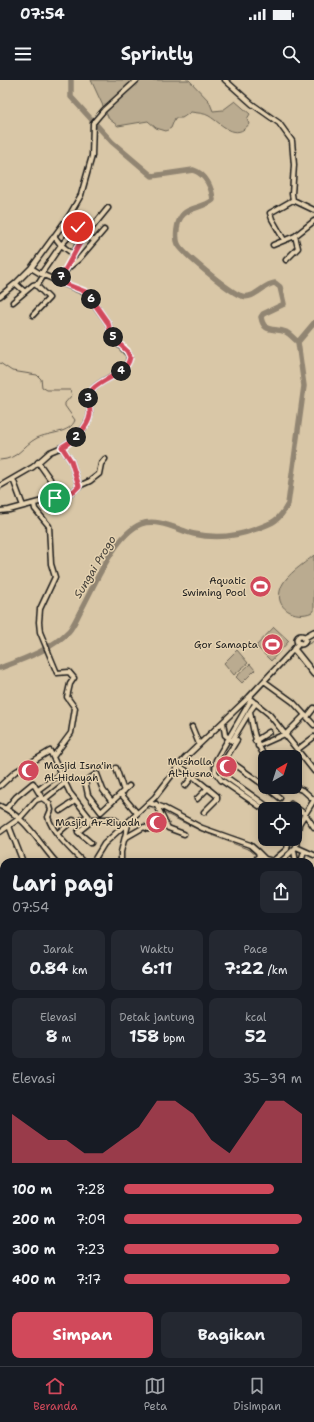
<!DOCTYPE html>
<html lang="id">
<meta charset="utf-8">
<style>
body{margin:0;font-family:"Shantell Sans",sans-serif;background:#242831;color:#f1f3f6;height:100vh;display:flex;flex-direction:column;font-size:15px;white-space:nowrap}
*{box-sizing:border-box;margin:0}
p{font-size:13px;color:#9ea1a6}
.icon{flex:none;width:22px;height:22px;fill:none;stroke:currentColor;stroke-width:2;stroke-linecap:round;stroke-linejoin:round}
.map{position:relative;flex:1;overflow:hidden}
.side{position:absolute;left:0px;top:778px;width:314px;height:508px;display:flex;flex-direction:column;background:#171b24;border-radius:12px 12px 0 0;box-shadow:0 2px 10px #0003}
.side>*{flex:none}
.needle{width:26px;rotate:39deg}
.buttons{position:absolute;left:258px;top:670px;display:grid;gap:8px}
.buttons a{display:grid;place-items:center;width:44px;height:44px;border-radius:8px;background:#171b24;box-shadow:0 2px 10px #0003;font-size:20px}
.pin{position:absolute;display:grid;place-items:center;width:34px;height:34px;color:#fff;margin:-17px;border:2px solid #fff;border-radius:50%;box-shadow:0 1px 4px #0007}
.km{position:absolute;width:20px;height:20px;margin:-10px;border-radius:50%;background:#222;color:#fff;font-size:11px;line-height:20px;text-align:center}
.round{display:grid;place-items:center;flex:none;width:42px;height:42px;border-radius:8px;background:#242831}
.head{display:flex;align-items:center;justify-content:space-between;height:68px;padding:0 12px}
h1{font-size:22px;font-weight:700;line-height:30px}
.stats{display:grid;grid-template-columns:repeat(3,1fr);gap:6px;height:68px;padding:4px 12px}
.stats div{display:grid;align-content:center;border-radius:8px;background:#242831;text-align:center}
.stats b{font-size:17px;font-weight:700}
.stats small{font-size:11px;font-weight:400}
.stats p{font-size:11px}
.chart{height:112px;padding:8px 12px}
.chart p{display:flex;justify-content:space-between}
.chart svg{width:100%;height:72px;margin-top:4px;fill:#d1495b;opacity:.7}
.cta{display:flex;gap:8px;margin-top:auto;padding:8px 12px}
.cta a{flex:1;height:46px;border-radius:8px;background:#d1495b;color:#fff;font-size:16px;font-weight:700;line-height:46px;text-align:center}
.cta a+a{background:#242831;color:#f1f3f6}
ul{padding:0 12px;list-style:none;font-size:13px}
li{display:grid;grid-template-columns:64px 48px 1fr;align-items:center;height:30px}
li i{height:10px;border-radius:5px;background:#d1495b}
.status{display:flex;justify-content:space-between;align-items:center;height:28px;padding:0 20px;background:#171b24;direction:ltr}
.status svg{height:11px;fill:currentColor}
header{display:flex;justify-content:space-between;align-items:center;height:52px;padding:0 12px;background:#171b24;font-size:18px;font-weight:700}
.tab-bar{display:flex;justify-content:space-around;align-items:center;height:56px;border-top:1px solid #363941;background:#171b24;font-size:11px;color:#9ea1a6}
.tab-bar a{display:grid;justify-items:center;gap:2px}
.tab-bar .current{color:#d1495b}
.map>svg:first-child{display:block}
.green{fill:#baab90;stroke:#6b6456}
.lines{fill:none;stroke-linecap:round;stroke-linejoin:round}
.stream{stroke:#625b50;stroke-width:1}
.river{stroke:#918572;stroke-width:5.5}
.minor-casing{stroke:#1c1c1c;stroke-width:7}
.major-casing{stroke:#1c1c1c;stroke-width:8}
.highway-casing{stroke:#1c1c1c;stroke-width:9}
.minor{stroke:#e5d2b0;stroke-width:4}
.major{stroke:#e5d2b0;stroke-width:5}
.highway{stroke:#e5d2b0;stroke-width:6}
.route-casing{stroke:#fff;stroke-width:8}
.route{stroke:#d1495b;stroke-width:5}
.labels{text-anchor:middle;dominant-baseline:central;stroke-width:3;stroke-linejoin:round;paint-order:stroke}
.poi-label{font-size:10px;fill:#1c1c1c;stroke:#e5d2b0;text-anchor:end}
.water-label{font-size:11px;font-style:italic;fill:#45413a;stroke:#e5d2b0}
</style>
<div class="status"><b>07:54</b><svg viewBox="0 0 49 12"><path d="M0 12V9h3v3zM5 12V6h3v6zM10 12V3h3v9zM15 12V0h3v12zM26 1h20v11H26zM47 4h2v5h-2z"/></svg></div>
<header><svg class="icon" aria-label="menu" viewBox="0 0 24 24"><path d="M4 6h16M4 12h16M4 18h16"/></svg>Sprintly<svg class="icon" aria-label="search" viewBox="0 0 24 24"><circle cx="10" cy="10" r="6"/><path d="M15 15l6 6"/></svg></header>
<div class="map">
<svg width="314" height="1286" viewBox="0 0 314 1286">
<rect width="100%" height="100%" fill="#d9c7a7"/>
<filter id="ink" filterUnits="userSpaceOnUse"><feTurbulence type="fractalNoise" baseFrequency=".025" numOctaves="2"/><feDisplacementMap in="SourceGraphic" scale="8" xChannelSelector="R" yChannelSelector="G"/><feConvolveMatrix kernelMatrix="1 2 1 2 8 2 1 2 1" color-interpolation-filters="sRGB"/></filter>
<g filter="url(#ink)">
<path class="green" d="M91,0h98l20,21 4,10 10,-1 12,-9 15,13 -3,5 2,5c-13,18 -27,0 -40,-8 -4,-3 -13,-3 -18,-4l-9,6h-7l-4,10 -5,3 -10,-3 -8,-7 -30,5 -9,-7z
M314,475v56c-14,9 -39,0 -34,-20 3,-15 23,-26 34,-36z
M274,547l15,14 -18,20 -15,-15z
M237,570l11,13 -14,12 -10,-12z
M250,584l5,6 -13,13 -6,-6z"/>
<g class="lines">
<path class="stream" d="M0,283l12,8 25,4 4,4 1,8 5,3h23l2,5 -7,8v3l10,14c-5,14 -26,12 -38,18 -15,8 -18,21 -37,22
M297,570l17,-9
M252,618l4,-6
M228,655l12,-20
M214,682l-3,5 3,6
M162,732l39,19 49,19 7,6
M141,733l6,-5 9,1
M113,759l8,-8
M98,777l11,-15
M275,782l8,-7
M0,1107h4
M310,1207l4,-5
M165,1286l11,-4"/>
<path class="river" d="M71,0v17l41,45 40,34 41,-6c13,4 19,18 20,30 -9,8 -26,7 -32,17 -4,6 -6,20 -3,27 4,9 54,50 64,52 12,4 21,-12 33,-13l5,4 4,17 -21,10 -2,3c3,17 13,10 25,15 4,2 8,7 12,10
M0,588c24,-9 51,-18 69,-37 5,-6 8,-14 12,-21 13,-24 34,-76 60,-86 17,-6 37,6 53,10 22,5 41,3 62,-5 17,-6 23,-8 32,-25l16,-118 -6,-44 16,-19"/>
<defs>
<path id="minor" d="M225,0l27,24 27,19 13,18 2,24 -2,29 1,6 21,10
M69,136l9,11 16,14
M54,156l7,9 12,9
M284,160l-12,-21 -2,-6 23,-13
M273,165l22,-9 19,-15
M286,180l12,-12 -3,-12
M31,188l10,6 45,19 22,30 4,14 17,18c2,18 -26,22 -36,34 -9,12 -2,15 -3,26 -2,13 -18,26 -28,32
M68,188l9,-22 31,-38
M41,194l20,-29 17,-18
M58,201l10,-13 11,-9 25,-29
M16,204l9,8
M0,216l16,-13 15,-15 38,-52 12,-21 11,-39 1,-33 11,-13 33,-30
M13,222l20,-17 4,-1
M33,235l16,-17 -12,-12 7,-11
M38,382l12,17 5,19
M13,399l10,27
M0,406l33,-19 17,-15 12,-5 9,14 8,25 -5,5 -9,4 -56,15 -9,1
M79,406l11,-5 9,-7 2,-10 4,-5
M34,424l1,5 14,17 2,38 4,13 -15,32 -1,13 1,10 17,41 12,-1 5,6 -4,6 -3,13 8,11 -4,25 -18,24
M264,601l29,21 21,23
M249,618l20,16 45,57
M251,620l-35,60 -1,12 6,8 44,30
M256,623l-6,8c3,20 4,28 15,46
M307,637l7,-9
M223,642l2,13 6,5
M192,647l7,17
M285,655l20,-20
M237,660l-11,18 39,28
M232,661l18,-30
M255,661l14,-9
M258,666l27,-12
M297,670l17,-13
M279,677l2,-2
M179,685l38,31v3l-13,13
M116,688l8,23
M222,694l49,35
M0,706l15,-14 35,-21 20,42 19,24 -1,7 -10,8 13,11
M185,706l8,-10
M266,707l14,11
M295,707l9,4 10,9
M38,710l23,-17
M121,714l16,19
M45,719l20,-16
M197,719l11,-11
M112,722l-9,-12 -6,-16 -12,7 3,14 13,17 28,-26
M149,723l13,4 40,21 48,17 8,7 1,4 -2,2 5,4
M156,724l12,24 16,6
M291,724l14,10 9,13
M0,726c27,12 37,35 56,56
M6,729l10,-12 17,-14 9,15
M60,731l15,-10
M89,739h25l10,7
M9,746l14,36
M0,752l20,-14 16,-18 6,-2 7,5 2,7 -3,7c5,17 23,32 35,45
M58,753l15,-13 4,2 11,-6
M125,758l19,-11 4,2
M296,767l18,8
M294,771l2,11
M258,772l7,7 8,2 14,-12 2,-10
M93,782l11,-18 25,-23
M121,782v-10l8,-31 26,-24 30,-39 64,-61 45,-48
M281,782l15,-15 3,-23 15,-24
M301,782l3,-10
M310,791l4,1
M310,797l4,2
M310,853l4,-2
M310,1004l4,7
M310,1040l4,4
M0,1054l4,2
M310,1061l4,-5
M0,1079l3,4 -1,21
M310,1100l4,3
M310,1127l4,7
M310,1141l4,-2
M310,1149l4,7
M0,1155l4,-12
M0,1174l4,10
M310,1180l4,4
M310,1195l4,-5
M310,1214l4,-5
M0,1227l4,-2
M310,1265l4,-5
M310,1281l4,1
M107,1282l1,4
M189,1282l1,4
M238,1282l2,4
M157,1286l7,-4
M205,1286l10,-4
M289,1286l7,-4"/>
<path id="major" d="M297 560a4 4 0 1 1 8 0a4 4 0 1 1-8 0Z
M305,557l9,-5
M299,563l-5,6 20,25
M310,996l4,-3
M310,1000l4,-1
M0,1104h4
M0,1163l4,1
M0,1262l4,-1"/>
<path id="highway" d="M310,1082l4,-5
M274,1282l2,4"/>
</defs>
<use href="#minor" class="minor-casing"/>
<use href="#major" class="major-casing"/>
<use href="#highway" class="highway-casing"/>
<use href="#minor" class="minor"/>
<use href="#major" class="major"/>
<use href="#highway" class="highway"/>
</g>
</g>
<g class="lines" filter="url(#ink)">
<defs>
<path id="route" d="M55,418l19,-7 5,-5 -8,-25 -9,-14c11,-6 26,-19 28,-32 1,-11 -6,-14 3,-26 11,-12 34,-14 37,-32l-3,-6 -15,-14 -4,-14 -22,-31 -28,-11c11,-15 17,-32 28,-47l-8,-7"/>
</defs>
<use href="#route" class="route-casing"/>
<use href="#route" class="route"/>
</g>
<defs>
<symbol id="stadium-disc" viewBox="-11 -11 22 22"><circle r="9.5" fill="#d1495b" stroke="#e5d2b0"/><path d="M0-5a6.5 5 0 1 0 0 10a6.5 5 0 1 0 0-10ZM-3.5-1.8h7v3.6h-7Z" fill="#fff"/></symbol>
<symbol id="mosque-disc" viewBox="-11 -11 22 22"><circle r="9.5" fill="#d1495b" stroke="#e5d2b0"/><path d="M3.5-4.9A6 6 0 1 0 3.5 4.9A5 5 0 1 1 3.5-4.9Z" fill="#fff"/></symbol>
</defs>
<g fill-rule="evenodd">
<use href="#stadium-disc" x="248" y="494" width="25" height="25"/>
<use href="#stadium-disc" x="260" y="552" width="25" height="25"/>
<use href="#mosque-disc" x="214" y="674" width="25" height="25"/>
<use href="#mosque-disc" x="16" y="678" width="25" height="25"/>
<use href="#mosque-disc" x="144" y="730" width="25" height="25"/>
</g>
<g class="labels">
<g class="poi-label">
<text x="246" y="500">Aquatic<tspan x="246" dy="12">Swiming Pool</tspan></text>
<text x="258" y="564">Gor Samapta</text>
<text x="212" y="681">Musholla<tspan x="212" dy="12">Al-Husna</tspan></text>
<text x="44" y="685" text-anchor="start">Masjid Isna'in<tspan x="44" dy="12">Al-Hidayah</tspan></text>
<text x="140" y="742">Masjid Ar-Riyadh</text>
</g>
<g class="water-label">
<text transform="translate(95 487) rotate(-59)">Sungai Progo</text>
</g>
</g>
</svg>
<div class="buttons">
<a><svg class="needle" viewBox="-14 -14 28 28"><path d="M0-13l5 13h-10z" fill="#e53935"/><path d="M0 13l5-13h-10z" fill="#9ea1a6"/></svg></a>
<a><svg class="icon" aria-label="locate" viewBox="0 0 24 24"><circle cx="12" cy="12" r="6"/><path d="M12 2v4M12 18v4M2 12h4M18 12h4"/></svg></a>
</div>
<div class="pin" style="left:55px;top:418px;background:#1e9e55"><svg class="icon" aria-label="arrive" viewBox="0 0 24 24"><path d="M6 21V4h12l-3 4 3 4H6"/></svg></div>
<div class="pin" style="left:78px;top:147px;background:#d93025"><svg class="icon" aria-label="check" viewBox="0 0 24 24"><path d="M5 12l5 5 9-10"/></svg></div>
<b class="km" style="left:76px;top:357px">2</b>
<b class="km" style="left:88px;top:318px">3</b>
<b class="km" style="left:121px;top:291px">4</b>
<b class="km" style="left:113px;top:257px">5</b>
<b class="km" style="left:91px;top:219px">6</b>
<b class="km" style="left:61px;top:197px">7</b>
<section class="side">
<div class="head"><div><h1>Lari pagi</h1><p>07:54</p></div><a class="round"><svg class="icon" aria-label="share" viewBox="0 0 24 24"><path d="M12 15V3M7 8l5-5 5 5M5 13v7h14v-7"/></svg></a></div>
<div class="stats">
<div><p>Jarak</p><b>0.84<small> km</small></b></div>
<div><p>Waktu</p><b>6:11</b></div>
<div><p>Pace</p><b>7:22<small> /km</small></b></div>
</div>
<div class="stats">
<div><p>Elevasi</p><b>8<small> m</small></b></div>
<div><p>Detak jantung</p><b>158<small> bpm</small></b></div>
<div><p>kcal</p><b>52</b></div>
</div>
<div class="chart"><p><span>Elevasi</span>35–39 m</p>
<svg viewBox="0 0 160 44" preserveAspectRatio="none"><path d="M0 44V14L10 22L20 30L30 30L40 38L50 38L60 30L70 22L80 6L90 6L100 14L110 30L120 38L130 22L140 6L150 6L160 14V44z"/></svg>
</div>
<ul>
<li><b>100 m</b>7:28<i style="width:84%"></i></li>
<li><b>200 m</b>7:09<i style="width:100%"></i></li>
<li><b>300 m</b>7:23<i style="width:87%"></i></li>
<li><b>400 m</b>7:17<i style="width:93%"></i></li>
</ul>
<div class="cta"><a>Simpan</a><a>Bagikan</a></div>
</section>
</div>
<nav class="tab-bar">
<a class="current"><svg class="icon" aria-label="home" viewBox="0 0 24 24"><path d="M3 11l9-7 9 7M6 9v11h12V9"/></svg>Beranda</a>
<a><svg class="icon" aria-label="map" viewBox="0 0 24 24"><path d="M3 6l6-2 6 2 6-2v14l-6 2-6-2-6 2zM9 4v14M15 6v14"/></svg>Peta</a>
<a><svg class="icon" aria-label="saved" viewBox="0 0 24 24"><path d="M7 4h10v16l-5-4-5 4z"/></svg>Disimpan</a>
</nav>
